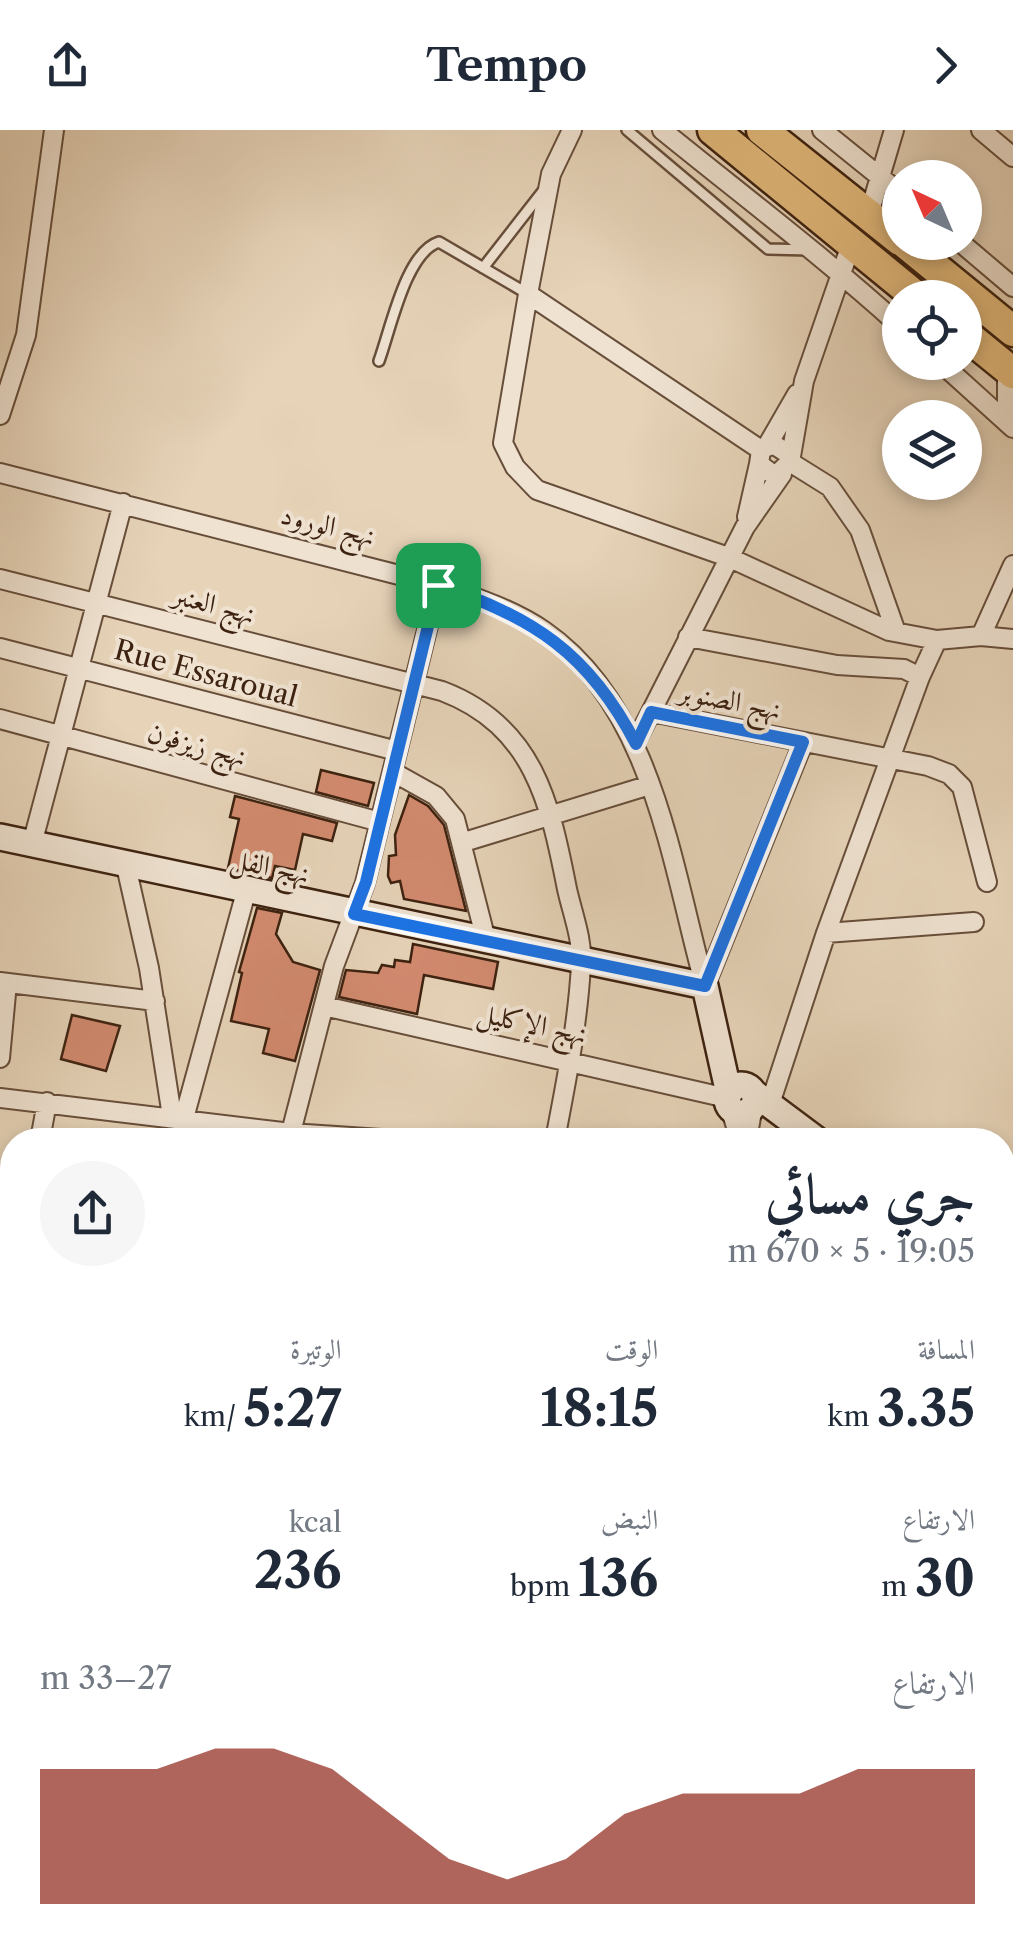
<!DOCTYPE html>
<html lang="ar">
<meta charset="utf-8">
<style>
body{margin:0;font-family:"Libre Caslon Text",Amiri,serif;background:#f6f6f7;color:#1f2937;direction:rtl;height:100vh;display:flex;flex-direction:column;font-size:38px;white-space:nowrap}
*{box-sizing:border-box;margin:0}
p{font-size:32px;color:#747a83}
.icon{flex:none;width:55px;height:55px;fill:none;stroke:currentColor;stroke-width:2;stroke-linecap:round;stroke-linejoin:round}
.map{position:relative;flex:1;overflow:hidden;direction:ltr}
.sheet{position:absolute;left:0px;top:998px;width:1015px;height:812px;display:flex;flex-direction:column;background:#fff;border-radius:40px 40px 0 0;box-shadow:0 5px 15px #0003;direction:rtl}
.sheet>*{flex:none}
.needle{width:65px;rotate:316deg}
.fabs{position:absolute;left:882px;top:30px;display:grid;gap:20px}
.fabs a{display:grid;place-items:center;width:100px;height:100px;border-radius:50%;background:#fff;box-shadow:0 5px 15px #0003;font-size:50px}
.pin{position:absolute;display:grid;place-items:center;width:85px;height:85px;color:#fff;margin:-42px;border-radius:20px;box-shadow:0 5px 15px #0006}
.round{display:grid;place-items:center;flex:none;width:105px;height:105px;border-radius:52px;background:#f6f6f7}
.summary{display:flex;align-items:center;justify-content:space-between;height:170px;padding:0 40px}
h1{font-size:55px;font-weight:700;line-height:75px}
.stats{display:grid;grid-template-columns:repeat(3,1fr);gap:15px;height:170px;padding:10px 40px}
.stats div{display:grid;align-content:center}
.stats b{font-size:50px;font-weight:700}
.stats small{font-size:28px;font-weight:400}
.stats p{font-size:28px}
.chart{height:280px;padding:20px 40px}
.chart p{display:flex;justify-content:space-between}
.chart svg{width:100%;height:180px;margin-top:10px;fill:#8f2418;opacity:.7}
header{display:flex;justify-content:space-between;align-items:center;height:130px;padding:0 40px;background:#fff;font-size:45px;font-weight:700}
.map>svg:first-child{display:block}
.building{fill:#d28a6f;stroke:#3d2210;stroke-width:2.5}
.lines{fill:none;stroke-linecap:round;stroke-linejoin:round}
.lane-casing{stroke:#674e3a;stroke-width:14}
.street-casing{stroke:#674e3a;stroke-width:22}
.secondary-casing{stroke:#3d2210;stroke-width:30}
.highway-casing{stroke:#3d2210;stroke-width:35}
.lane{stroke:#efe2d1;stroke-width:9}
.street{stroke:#efe2d1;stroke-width:18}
.secondary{stroke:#efe2d1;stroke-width:25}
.highway{stroke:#e3ba7c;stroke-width:30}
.rail{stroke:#3d2210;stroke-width:4;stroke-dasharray:18 18;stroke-linecap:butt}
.route-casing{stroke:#fff;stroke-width:20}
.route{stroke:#1a73e8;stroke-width:12}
.labels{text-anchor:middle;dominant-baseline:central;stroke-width:8;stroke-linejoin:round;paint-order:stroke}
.street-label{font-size:28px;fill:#3d2210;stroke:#efe2d1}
</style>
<header><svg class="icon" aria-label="forward" viewBox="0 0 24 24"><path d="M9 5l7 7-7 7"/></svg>Tempo<svg class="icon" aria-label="share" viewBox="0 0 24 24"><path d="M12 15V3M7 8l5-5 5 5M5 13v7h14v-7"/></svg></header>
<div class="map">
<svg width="1013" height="1808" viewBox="0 0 1013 1808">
<rect width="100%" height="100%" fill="#e6d3b8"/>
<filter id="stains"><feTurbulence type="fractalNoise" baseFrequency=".002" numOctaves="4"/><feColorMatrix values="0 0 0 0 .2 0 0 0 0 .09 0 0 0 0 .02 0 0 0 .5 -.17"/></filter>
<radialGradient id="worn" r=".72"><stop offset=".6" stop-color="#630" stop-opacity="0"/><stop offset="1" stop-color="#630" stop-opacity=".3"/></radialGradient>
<path class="building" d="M321,640l53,13 -6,23 -52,-14z
M409,665l19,11 16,19 22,86 -62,-12 -4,-18 -9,2 -3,-7 1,-20 7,-1 -1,-20z
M235,666l102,27 -5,18 -29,-7 -8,36 -20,-4 -3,12 -44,-10 11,-49 -9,-2z
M257,778l25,5 -6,21 17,28 27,8 -25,91 -32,-8 6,-24 -38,-8 11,-48 -3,-1z
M413,814l85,18 -5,27 -69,-14 -7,39 -78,-17 7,-27 32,3 4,-8 12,2 1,-7 15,2z
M72,885l48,11 -14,45 -45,-12z
M12,1604v204h-12v-199z"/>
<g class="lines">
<defs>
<path id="lane" d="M627,0l141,119 42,1
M483,138l60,-77
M379,231c12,-33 27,-109 60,-119l89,52
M219,1798l22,10
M261,1808l16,-10
M422,1808l6,-10"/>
<path id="street" d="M572,0l-21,44 -23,120 233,156
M662,0c80,65 162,127 238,196
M822,0l78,63
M981,0l32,27
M869,84l25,-84
M960,112l53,45
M528,164l-25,149 12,24 22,23 191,67 161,74 48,9
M940,232l73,66
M0,285l26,-80 28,-205
M1007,292v-53
M767,316l30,-52
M790,325l-17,-11 -12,6 -2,14 16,12 15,-14 14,-81 47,-136
M790,332l40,25 30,43 36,102
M0,343l438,112c36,12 74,24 106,46 109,75 128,236 161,355
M747,387l12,-53
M0,449l442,112c92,35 108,112 125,198 5,23 16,51 14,75 -3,59 -15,118 -26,176
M981,506l32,3
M688,507l149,28 67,4 16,8 -94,256 -57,174
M0,518l397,103
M920,547l17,-37 44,-4 32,-71
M651,582l94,-185 37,-53
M0,589l380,103
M635,613l16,-31 277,54 21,8 13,13 25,95
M393,642l43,24 19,23 31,121
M464,712l186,-57
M32,714l91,-341
M126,736l23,102 23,148
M826,803l148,-11
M0,852l155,19
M705,856l98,-243
M324,876l403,92
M0,928l7,-75
M0,968l291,35 105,7
M730,977l10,33
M40,1010l7,-38
M178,1010l68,-248
M289,1010l45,-174 31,-83 73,-298
M747,1010l6,-34
M0,1071l12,2
M0,1166l12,3
M0,1303l12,3
M1002,1338l11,15
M1002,1580l11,-38
M1002,1636l11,2
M1002,1704h11
M1002,1774h11
M672,1808l3,-10
M957,1808l1,-10"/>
<path id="secondary" d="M0,707l705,149 24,108
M727 969a14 14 0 1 1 28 0a14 14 0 1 1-28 0Z
M754,963l63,47
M1002,1236l11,-4
M0,1239l12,15
M543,1808l6,-10"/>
<path id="highway" d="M713,0l205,168
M762,0l138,110
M904,112l109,89
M965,204l48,39"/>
</defs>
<use href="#lane" class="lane-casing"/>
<use href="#street" class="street-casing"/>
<use href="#secondary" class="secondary-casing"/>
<use href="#highway" class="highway-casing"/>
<use href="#lane" class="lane"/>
<use href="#street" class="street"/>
<use href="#secondary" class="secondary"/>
<use href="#highway" class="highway"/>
<path class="rail" d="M1002,1351l11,-7
M622,1808l6,-10"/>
</g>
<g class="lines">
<defs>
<path id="route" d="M438,455c95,32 151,68 198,159l15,-32 152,30 -98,244 -351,-72 12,-32z"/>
</defs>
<use href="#route" class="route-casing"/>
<use href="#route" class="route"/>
</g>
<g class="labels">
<g class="street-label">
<text transform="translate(328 395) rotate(14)">نهج الورود</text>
<text transform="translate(214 474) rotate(15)">نهج العنبر</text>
<text transform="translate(206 543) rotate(15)">Rue Essaroual</text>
<text transform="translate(730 570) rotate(11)">نهج الصنوبر</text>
<text transform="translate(197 614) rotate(15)">نهج زيزفون</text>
<text transform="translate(270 736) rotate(12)">نهج الفل</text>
<text transform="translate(532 893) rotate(12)">نهج الإكليل</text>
</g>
</g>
<rect width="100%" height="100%" filter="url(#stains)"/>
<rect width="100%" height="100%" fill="url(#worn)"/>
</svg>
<div class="fabs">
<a><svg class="needle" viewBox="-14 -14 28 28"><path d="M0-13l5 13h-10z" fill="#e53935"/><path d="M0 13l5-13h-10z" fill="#747a83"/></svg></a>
<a><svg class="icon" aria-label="locate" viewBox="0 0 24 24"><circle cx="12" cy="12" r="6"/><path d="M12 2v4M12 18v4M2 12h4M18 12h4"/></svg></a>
<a><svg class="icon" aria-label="layers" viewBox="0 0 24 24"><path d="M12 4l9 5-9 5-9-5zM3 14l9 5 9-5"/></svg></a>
</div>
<div class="pin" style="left:438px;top:455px;background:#1e9e55"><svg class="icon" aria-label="arrive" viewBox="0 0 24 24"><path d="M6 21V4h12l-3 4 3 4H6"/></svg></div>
<section class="sheet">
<div class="summary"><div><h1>جري مسائي</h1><p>19:05 · 5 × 670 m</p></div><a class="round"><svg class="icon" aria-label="share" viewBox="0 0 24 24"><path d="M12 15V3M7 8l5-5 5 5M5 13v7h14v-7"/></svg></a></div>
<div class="stats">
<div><p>المسافة</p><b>3.35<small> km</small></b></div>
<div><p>الوقت</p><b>18:15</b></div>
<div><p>الوتيرة</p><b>5:27<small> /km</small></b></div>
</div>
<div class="stats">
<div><p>الارتفاع</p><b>30<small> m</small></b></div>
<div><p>النبض</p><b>136<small> bpm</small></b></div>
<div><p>kcal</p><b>236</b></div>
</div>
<div class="chart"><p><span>الارتفاع</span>27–33 m</p>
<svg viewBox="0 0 160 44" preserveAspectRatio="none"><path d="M0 44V11L10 11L20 11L30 6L40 6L50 11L60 22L70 33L80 38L90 33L100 22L110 17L120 17L130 17L140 11L150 11L160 11V44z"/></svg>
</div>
</section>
</div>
